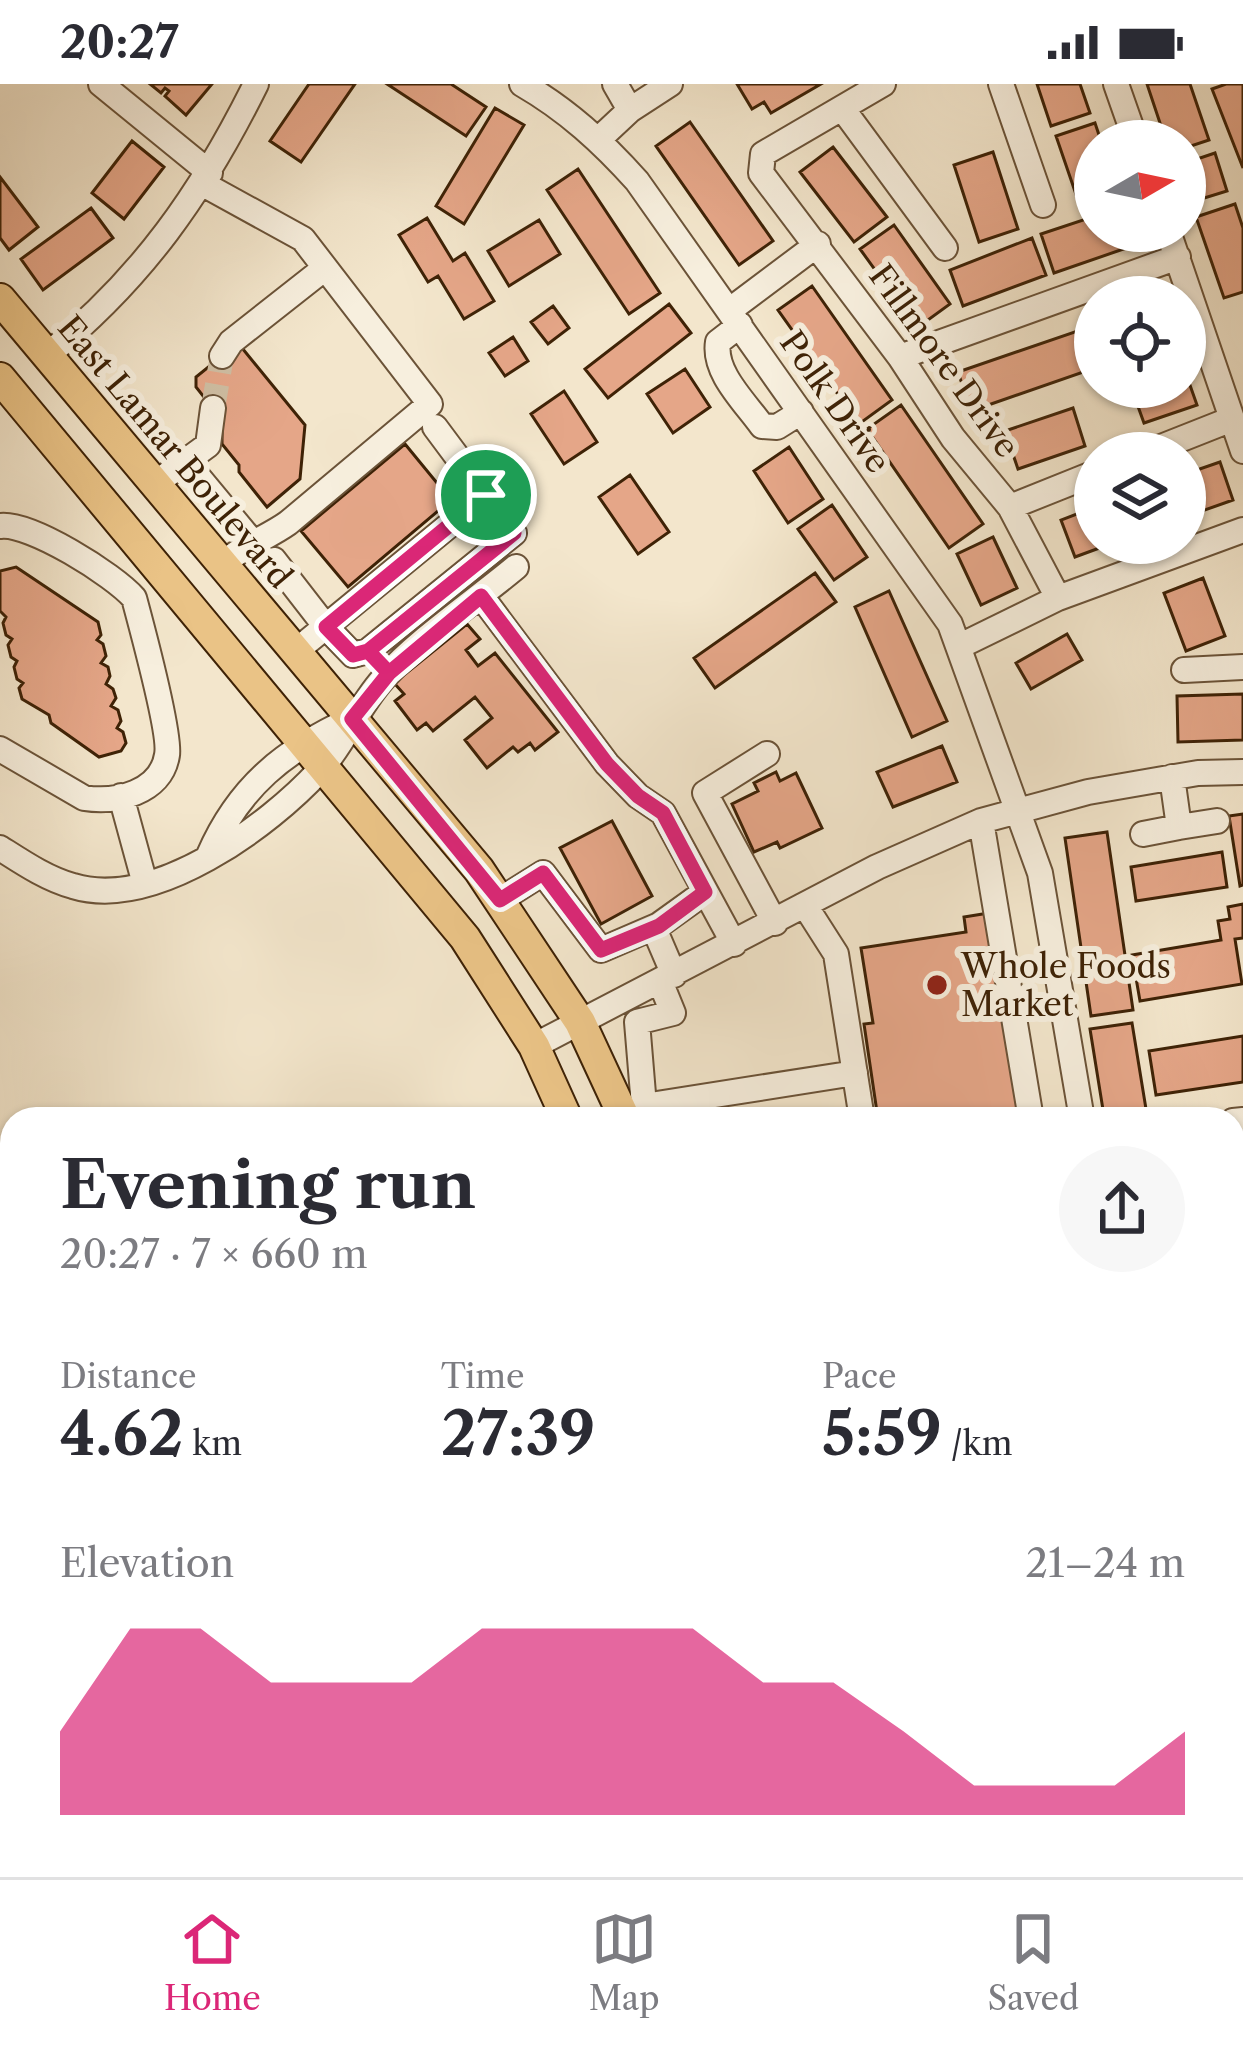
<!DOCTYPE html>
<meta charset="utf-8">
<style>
body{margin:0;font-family:"Libre Caslon Text",serif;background:#f7f7f7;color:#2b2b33;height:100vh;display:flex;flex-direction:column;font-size:45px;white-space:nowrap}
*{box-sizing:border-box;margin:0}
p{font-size:39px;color:#7c7c81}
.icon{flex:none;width:66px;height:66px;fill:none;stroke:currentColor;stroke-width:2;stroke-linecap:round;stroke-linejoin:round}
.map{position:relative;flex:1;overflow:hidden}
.sheet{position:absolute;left:0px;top:1023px;width:1245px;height:771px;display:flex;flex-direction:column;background:#fff;border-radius:36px 36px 0 0;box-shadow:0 3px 9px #0004}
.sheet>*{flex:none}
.needle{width:78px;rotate:81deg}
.tools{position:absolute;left:1074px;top:36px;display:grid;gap:24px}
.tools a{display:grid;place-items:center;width:132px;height:132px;border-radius:50%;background:#fff;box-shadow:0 3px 9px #0004;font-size:60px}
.pin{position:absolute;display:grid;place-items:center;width:102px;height:102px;color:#fff;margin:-51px;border:6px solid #fff;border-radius:50%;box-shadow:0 3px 12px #0007}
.round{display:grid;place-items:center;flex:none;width:126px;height:126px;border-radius:63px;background:#f7f7f7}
.overview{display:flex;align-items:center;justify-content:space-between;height:204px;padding:0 60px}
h1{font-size:66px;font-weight:800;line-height:90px}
.metrics{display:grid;grid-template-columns:repeat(3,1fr);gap:18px;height:204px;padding:12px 60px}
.metrics div{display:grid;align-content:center}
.metrics b{font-size:60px;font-weight:800}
.metrics small{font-size:33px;font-weight:400}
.metrics p{font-size:33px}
.chart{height:336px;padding:24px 60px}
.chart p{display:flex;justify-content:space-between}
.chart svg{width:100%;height:216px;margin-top:12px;fill:#db2777;opacity:.7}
.status{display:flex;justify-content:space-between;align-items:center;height:84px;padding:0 60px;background:#fff;direction:ltr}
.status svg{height:33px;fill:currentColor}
.tab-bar{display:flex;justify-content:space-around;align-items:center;height:168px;border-top:3px solid #e1e1e2;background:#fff;font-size:33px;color:#7c7c81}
.tab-bar a{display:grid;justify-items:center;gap:6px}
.tab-bar .active{color:#db2777}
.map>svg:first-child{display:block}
.building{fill:#e5a688;stroke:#3e2206;stroke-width:3}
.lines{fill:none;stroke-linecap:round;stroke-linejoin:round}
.minor-tunnel{stroke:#cfbfa4;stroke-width:24;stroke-dasharray:24 12;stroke-linecap:butt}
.minor-casing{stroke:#6b5338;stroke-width:28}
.major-casing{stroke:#3e2206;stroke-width:34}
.path{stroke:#3e2206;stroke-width:3;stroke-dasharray:9 6;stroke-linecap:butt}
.minor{stroke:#f7efde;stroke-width:24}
.major{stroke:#eac386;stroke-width:30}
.route-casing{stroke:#fff;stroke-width:24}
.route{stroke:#db2777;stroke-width:15}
.poi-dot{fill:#8f2418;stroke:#f7efde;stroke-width:4.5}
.labels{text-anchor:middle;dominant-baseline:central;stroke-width:12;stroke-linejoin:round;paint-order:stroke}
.street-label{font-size:33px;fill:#3e2206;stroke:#f7efde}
.poi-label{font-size:33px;fill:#3e2206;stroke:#f7efde;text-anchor:start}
</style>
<div class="status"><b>20:27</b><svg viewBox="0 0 49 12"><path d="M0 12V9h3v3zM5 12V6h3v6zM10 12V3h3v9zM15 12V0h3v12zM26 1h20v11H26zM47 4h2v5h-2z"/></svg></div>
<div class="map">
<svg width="1243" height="1793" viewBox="0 0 1243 1793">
<rect width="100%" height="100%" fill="#f3e6cc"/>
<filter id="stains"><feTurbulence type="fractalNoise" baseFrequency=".00167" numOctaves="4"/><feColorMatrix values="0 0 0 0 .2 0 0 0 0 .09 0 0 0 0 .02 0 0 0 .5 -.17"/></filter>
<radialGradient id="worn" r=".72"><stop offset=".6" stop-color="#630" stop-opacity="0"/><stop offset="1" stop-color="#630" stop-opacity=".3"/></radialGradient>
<path class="building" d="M150,0h62l-26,31 -21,-19 4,-5 -4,-3 -4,5z
M309,0h46l-54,78 -31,-21z
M387,0h64l35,23 -20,29z
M737,0h84l-50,29 -7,-11 -12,7z
M1037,0h43l10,29 -39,13z
M1147,0h43l19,56 -24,8v-7h-19z
M1226,0h17v84l-31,-79z
M495,24l29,17 -60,99 -28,-18z
M690,38l83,119 -34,24 -83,-119z
M1095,39l6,18h-6v60l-15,5 -24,-70z
M132,57l32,26 -40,52 -32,-26z
M833,63l54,70 -33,25 -54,-70z
M993,68l25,77 -39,13 -25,-77z
M1215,69l12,38 -42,13v-41z
M578,85l82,124 -31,21 -82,-124z
M0,93l38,50 -29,23 -9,-12z
M1235,120l8,24v64l-19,6 -28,-81z
M91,124l22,30 -70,52 -22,-31z
M1095,132v15h39l4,13 -84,29 -13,-39z
M427,134l26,43 12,-8 29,48 -30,18 -26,-43 -10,6 -29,-47z
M539,136l21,34 -51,32 -21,-35z
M894,141l56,79 -33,24 -57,-79z
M1032,154l14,37 -83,31 -13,-36z
M812,202l80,114 -33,24 -81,-114z
M669,220l22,29 -83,65 -23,-29z
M553,222l16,22 -21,16 -17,-22z
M1095,241v43l-124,43 -13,-39z
M513,253l15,24 -23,15 -16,-23z
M238,259l67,82 -5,54 -33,28 -28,-35v-7l-17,-21v-24l-26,-33v-10z
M685,285l25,38 -37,26 -26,-39z
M1185,287l12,34 -53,18 -13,-36h54z
M564,307l33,51 -33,22 -33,-50z
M901,321l82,119 -34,24 -82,-119z
M1073,324l12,38 -67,23 -13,-38z
M405,360l46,56 -103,87 -47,-56z
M789,363l34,52 -35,24 -34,-52z
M1220,378l13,38 -48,17v-43z
M630,391l39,57 -31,22 -39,-57z
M832,421l35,52 -33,23 -36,-51z
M1095,423v36h18l-38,14 -14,-37z
M993,453l24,51 -36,17 -24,-51z
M16,483l82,55 3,13 -4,5 6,4 3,12 -5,7 7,4 2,9 -4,8 7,5 3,9 -5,8 7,4 3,11 -4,7 6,4 3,11 -5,8 -22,6 -48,-34 -2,-8 -27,-16 -3,-11 4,-5 -6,-4 -3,-12 3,-6 -6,-4 -3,-12 4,-6 -6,-4 -3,-12 3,-6 -6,-6v-40z
M815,489l21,29 -121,86 -21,-30z
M1203,494l22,58 -39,15 -22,-58z
M889,507l58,130 -35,16 -57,-130z
M467,540l13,15 -14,11 12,16 17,-13 63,79 -23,18 -5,-7 -12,9 -5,-5 -26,21 -22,-28 27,-22 -17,-21 -42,34 -7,-8 -9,7 -22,-29 9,-7 -10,-11z
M1067,550l15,26 -51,29 -15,-26z
M1243,610v46l-65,2 -1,-46z
M942,662l15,36 -64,25 -16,-35z
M776,688l4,9 16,-8 26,55 -42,20 -3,-6 -23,10 -22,-48 26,-13 -4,-8z
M1243,730v71l-3,1 -11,-70z
M612,737l40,75 -51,28 -41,-76z
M1107,748l26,178 -42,6 -26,-178z
M1222,768l5,35 -91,14 -5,-34z
M1243,820v34l-8,1 7,45 -102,17 -8,-46 89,-15 -3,-19 12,-2 -2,-12z
M995,828l31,203 -36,4 -1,-8 -50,8h-61l-14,-95 9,-1 -12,-75 105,-16 -2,-15z
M1132,939l14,86 -42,7 -14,-87z
M1243,952v46l-87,13 -7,-44z
M12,1620v63l-12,2v-63z
M296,1782h62l-53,11h-7z
M878,1782h67l1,8 -66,3z"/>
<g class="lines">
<path class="minor-tunnel" d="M213,324l9,-52"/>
<defs>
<path id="minor" d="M101,0l109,89
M522,0c45,26 80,58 115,97l313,443 90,249 42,246
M615,0l15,26
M883,0l-120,70 -2,19 139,184 53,81 57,69 48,91
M1001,0l42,121
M1116,0l20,57
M842,24l103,140
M599,55l31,-29 40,-26
M203,100l100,55 127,165 -142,119c-21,15 -46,23 -65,41
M1168,147l75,220
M730,226l88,-66
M740,241l-22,17c-5,30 26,59 44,84l15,1 24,-15
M46,272c96,-77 156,-163 210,-272
M222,272l9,-14 94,-74
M900,273l278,-100
M1146,369l86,-34
M185,377l69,83
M156,399l52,-38 5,-37
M1010,423l85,-34
M0,442c30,-4 114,49 134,72 7,26 37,137 33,157 -6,38 -51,48 -83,43l-84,-49
M274,476l52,67 27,28 15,-4 146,-118 -79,-106
M481,512l126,168 31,32 25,17 71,131
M960,562l98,-48 185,-68
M296,567l190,-156
M1184,586l59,-3
M767,670l-62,39 70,130
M1172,693l7,50 38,-6
M121,712l24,88
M981,737l50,298
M1143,750l36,-7
M0,764c22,14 47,31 73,38 81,25 196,-60 247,-116 24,-27 38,-63 63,-91 36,-40 91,-77 133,-112
M209,771c30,-69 76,-105 143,-136
M500,816l43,-27 58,77 58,-25
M806,823l30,47 26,165
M674,891l-18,-42 3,-8 46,-33
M534,962l343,-179 104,-46 107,-29 110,-19 45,-1
M623,1029l21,-7 211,-33
M650,1033l-6,-11 -7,-84 36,-9 -13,-32
M1233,1037l10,-1
M1233,1160l10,-2
M1233,1178l10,-2
M1233,1268l10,-2
M0,1329l12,16
M1233,1413l10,4
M1233,1631l10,-1
M1233,1726l10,67
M116,1782l2,11
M184,1782l10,11
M273,1782l2,11
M401,1782l2,11
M957,1782l1,11
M482,1793l51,-9 29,5 10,-7
M1147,1793l41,-10"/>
<path id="major" d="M0,215l479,571 101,152 45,97
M0,294l465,560 69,108 33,73
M1233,1361l10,-8
M0,1531l12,-2
M0,1570l12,-2
M628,1793l5,-11
M675,1793l5,-11"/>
</defs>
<use href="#minor" class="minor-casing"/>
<use href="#major" class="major-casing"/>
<path class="path" d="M0,1371l12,20
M0,1503l12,-3
M0,1602l12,-2
M140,1784l1,9"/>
<use href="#minor" class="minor"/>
<use href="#major" class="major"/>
</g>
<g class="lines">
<defs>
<path id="route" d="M486,411l28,38 -146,118 21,22 -37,46 148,181 43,-27 58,77 58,-24 46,-34 -42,-79 -25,-17 -31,-32 -126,-168 -92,77 -21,-22 -15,4 -27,-28 160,-132"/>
</defs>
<use href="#route" class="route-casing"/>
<use href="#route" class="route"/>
</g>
<circle class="poi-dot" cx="937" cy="901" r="12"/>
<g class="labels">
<g class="street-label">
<text transform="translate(944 277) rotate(54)">Fillmore Drive</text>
<text transform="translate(835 318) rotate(55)">Polk Drive</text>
<text transform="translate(175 368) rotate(50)">East Lamar Boulevard</text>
</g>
<g class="poi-label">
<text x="961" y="882">Whole Foods<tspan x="961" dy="38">Market</tspan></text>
</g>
</g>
<rect width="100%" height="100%" filter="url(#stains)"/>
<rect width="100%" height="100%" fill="url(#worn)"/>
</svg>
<div class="tools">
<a><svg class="needle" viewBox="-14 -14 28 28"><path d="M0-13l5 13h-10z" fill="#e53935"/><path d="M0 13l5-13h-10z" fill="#7c7c81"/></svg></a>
<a><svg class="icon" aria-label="locate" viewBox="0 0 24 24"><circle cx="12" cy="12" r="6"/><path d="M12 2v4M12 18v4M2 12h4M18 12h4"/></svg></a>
<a><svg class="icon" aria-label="layers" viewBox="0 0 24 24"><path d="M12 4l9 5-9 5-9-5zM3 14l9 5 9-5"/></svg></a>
</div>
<div class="pin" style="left:486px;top:411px;background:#1e9e55"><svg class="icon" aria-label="arrive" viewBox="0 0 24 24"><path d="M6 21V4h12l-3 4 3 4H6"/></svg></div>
<section class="sheet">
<div class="overview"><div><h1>Evening run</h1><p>20:27 · 7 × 660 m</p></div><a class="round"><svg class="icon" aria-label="share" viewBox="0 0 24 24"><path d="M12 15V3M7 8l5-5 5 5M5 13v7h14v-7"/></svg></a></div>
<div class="metrics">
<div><p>Distance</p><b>4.62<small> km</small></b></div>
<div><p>Time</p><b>27:39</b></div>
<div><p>Pace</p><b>5:59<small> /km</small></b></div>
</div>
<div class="chart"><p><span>Elevation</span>21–24 m</p>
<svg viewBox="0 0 160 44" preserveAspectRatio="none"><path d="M0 44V27L10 6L20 6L30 17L40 17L50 17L60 6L70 6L80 6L90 6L100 17L110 17L120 27L130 38L140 38L150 38L160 27V44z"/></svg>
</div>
</section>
</div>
<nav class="tab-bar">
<a class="active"><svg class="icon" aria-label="home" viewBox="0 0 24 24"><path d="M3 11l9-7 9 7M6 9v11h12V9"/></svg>Home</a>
<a><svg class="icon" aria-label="map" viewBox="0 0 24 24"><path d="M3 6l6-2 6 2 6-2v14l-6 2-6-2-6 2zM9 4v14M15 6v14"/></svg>Map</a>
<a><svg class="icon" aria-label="saved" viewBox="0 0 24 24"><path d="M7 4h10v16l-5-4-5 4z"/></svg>Saved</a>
</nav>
